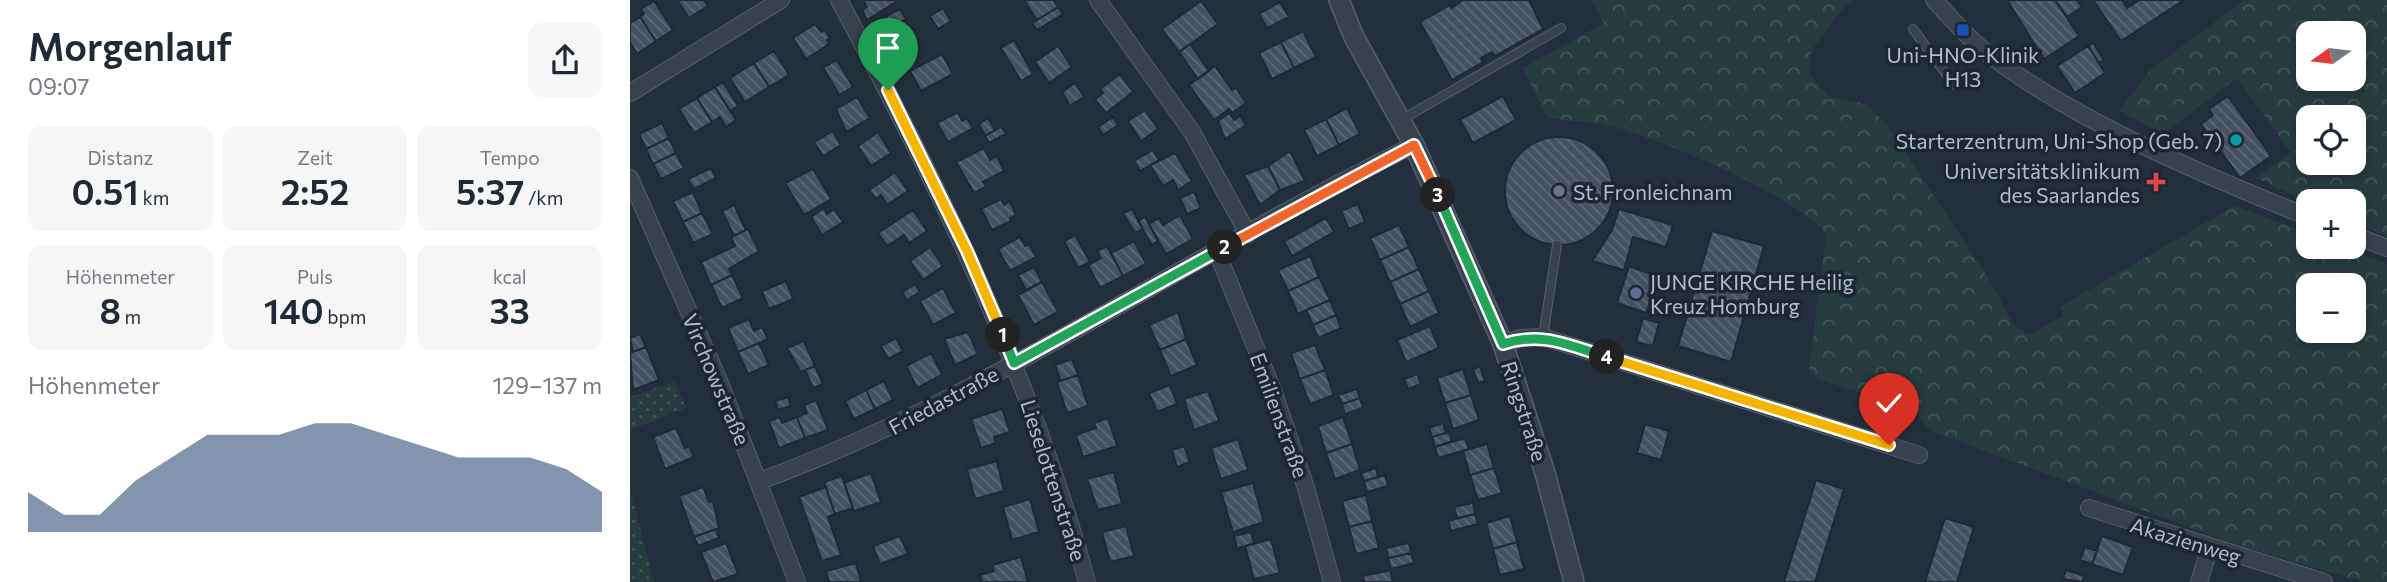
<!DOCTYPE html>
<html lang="de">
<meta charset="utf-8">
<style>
body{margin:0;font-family:Commissioner,sans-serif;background:#f6f6f7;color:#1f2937;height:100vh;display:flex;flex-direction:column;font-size:26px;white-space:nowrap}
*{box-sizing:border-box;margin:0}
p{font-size:23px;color:#747a83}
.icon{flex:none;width:38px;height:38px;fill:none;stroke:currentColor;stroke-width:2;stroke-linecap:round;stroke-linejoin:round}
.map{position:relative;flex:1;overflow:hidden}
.details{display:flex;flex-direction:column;background:#fff;width:630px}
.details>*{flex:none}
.needle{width:46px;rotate:256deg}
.buttons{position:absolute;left:1666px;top:21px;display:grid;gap:14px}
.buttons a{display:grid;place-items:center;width:70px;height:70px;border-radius:14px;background:#fff;box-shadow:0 4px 10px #0003;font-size:35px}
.pin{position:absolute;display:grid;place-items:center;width:60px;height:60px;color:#fff;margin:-72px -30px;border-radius:50% 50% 50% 0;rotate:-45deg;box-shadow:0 0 7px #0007}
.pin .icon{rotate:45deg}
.km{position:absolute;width:35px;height:35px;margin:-18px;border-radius:50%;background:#222;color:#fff;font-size:19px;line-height:35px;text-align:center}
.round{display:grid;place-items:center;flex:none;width:74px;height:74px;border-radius:14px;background:#f6f6f7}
.overview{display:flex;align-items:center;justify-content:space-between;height:119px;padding:0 28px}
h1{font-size:38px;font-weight:600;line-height:52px}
.figures{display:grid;grid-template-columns:repeat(3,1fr);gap:10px;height:119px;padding:7px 28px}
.figures div{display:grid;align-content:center;border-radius:14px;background:#f6f6f7;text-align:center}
.figures b{font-size:35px;font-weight:600}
.figures small{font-size:19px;font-weight:400}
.figures p{font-size:19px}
.chart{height:196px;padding:14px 28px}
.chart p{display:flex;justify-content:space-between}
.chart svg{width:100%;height:126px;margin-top:7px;fill:#4f688e;opacity:.7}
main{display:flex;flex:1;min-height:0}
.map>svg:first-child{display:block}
.grass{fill:url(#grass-dots)}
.forest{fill:url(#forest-crowns);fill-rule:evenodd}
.building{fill:url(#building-back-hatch);stroke:#1f2835;stroke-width:2}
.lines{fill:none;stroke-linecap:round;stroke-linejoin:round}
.service-casing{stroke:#565f6c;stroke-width:10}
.minor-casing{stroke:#565f6c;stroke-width:18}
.tertiary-casing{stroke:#565f6c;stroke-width:22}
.service{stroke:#38414e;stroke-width:8}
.minor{stroke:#38414e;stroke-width:16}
.tertiary{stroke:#38414e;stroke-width:19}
.split-1-casing{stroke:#fff;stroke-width:14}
.split-2-casing{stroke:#fff;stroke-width:14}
.split-3-casing{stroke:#fff;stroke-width:14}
.split-4-casing{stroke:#fff;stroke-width:14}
.split-5-casing{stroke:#fff;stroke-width:14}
.split-1{stroke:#f5b400;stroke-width:9}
.split-2{stroke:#22a559;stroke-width:9}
.split-3{stroke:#f0652b;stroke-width:9}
.split-4{stroke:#22a559;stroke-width:9}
.split-5{stroke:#f5b400;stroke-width:9}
.transit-dot{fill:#1a4fb4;stroke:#1d2633;stroke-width:2.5}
.culture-dot{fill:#0f9aa8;stroke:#1d2633;stroke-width:2.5}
.health-dot{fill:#e0444e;stroke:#1d2633;stroke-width:2.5}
.worship-dot{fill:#6b7280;stroke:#1d2633;stroke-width:2.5}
.service-dot{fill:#5c6f8a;stroke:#1d2633;stroke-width:2.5}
.labels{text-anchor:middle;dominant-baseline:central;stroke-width:7;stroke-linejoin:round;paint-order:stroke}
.poi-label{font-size:21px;fill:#b4bcc9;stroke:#1d2633;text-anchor:end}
.street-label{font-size:21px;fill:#b4bcc9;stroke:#1d2633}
</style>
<main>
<section class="details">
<div class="overview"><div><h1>Morgenlauf</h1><p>09:07</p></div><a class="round"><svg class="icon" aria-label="share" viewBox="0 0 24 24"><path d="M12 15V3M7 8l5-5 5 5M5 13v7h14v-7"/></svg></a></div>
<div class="figures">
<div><p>Distanz</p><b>0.51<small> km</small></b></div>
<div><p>Zeit</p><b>2:52</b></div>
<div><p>Tempo</p><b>5:37<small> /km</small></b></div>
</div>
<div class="figures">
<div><p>Höhenmeter</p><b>8<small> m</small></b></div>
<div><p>Puls</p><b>140<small> bpm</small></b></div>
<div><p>kcal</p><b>33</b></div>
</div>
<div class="chart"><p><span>Höhenmeter</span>129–137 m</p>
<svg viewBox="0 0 160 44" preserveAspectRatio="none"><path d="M0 44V30L10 38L20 38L30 26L40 18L50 10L60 10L70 10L80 6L90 6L100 10L110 14L120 18L130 18L140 18L150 22L160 30V44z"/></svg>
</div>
</section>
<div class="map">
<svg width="1757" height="582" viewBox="0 0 1757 582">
<defs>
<pattern id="grass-dots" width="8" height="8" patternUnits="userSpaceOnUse" patternTransform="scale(1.75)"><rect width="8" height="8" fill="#263c3f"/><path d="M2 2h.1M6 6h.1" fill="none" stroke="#435659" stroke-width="1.8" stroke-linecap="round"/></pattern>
<pattern id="forest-crowns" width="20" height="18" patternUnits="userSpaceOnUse" patternTransform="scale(1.75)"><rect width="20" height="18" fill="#263c3f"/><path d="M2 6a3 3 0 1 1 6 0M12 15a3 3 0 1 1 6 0" fill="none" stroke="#435659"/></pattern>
<pattern id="building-back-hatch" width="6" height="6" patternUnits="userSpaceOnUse" patternTransform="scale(1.75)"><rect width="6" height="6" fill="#455162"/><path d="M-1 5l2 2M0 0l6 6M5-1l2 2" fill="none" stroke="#5d6877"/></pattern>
</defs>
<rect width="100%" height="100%" fill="#242f3e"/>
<path class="grass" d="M45,382l11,26 -56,22v-33z
M0,489l24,93h-24z"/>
<path class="forest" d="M961,0h264l-15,11 -29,40 -2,23 19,22 38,8 21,21 105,159 22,42 15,9 34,-19 -2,-10 174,-100 73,27v14h36l43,17v318h-24l-137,-41 -297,-111 -13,-19 -100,-33 -7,-9 17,-136c-39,-41 -149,-87 -205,-104 -23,-7 -50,-8 -74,-11l-24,-50 81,-45zM1678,285h46v46h-46z
M1615,0h142v237l-33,-15v-21l-46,1 -52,-24 35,-26 -54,-74 -74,56 -44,-24 32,-41zM1678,33h46v46h-46zM1678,117h46v46h-46z"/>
<path class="building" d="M47,0h27l4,6 -19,12z
M233,0h32l1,2 -29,18 -5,-10 5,-3z
M394,0h29l5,7 -21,13z
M833,0h66l14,29 -48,27 -3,-4 -11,6 2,4 -31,18 -32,-58 30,-17 2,3z
M1377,0h48l24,36 -35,23z
M1425,0h22l5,7 -15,10z
M1463,0h29l5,8 12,-8h45l-63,41z
M24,1l19,29 -17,11 -16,-24 4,-3 -3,-5z
M571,1l17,23 -39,28 -17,-23z
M650,2l9,15 -22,11 -8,-14z
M428,7l5,7 -26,16 -5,-7z
M313,8l8,13 -13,8 -8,-13z
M270,9l6,10 -14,8 -6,-11z
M10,17l16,24 -19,13 -7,-12v-19z
M185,24l6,8 4,-2 5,8 -3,2 2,4 -23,15 -13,-21z
M673,31l13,26 -22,11 -13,-26z
M384,40l19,34 -12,7 -20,-33z
M651,42l13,26 -22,11 -13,-26z
M1463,43l11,17 -5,3 -11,-17z
M560,44l19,27 -11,8 -19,-27z
M428,46l14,21 -23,16 -14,-21z
M1458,46l17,27 -30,20 -18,-27z
M144,51l15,24 -20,12 -15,-24z
M312,54l11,20 -32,17 -11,-20z
M207,60l16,27 -14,8 -16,-28z
M124,63l15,24 -24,15 -15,-24z
M585,66l17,24 4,-2 10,15 -14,10 -3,-4 -15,11 -25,-35z
M490,74l13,18 -27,21 -11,-14 8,-6 -3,-4z
M93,82l15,24 -8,5 -15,-24z
M445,83l9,14 -14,9 -8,-14z
M85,87l21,33 -10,7 -6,-10 -8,5 -15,-24z
M873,96l13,24 -43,23 -13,-23z
M1598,96l43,60 -31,22 -39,-54 12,-9 -4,-6z
M227,97l13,21 -24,14 -10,-23z
M67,98l15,24 -18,11 -15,-24z
M717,108l13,26 -21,11 -13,-26z
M515,110l13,19 -17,12 -13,-20z
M328,112l4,9 5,-3 6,10 -25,14 -11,-19z
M599,113l5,7 6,-4 6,9 -21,14 -7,-18z
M483,117l5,8 -15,10 -5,-8z
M358,118l7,12 -10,6 -6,-12z
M696,119l13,26 -22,11 -13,-26z
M32,123l7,15 -23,11 -7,-15z
M371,127l5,7 -17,9 -4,-7z
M203,131l8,14 -18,11 -9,-14z
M248,132l13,21 -20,13 -13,-20z
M875 191a54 54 0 1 1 108 0a54 54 0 1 1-108 0Z
M39,138l7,15 -23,11 -7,-15z
M354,148l6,12 7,-4 7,15 -21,11 3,5 -12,6 -18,-31z
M523,150l6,10 -19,11 -6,-10z
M660,151l15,30 -25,9 -12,-24z
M46,153l8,15 -23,11 -8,-15z
M545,153l17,28 -14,9 -5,-10 -10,6 -13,-21z
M638,166l12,24 -20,15 -16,-30z
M81,168l5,10 -22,11 -6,-10z
M183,169l18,30 -27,16 -19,-32z
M265,172l13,19 -21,14 -6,-10 -5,4 -7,-9z
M63,192l9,21 -19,9 -10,-21z
M564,192l7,16 -14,6 -7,-16z
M371,199l3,6 6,-4 6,14 -6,3 1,3 -19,9 -11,-21z
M728,204l7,18 -16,7 -8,-18z
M104,205l12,25 -12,6 -12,-25z
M194,208l3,6 7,-5 9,13 -21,13 -11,-18z
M502,209l11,20 -8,4 -12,-20z
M989,209l54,16 -7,22 -33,-10 -9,33 -32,-9 20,-31z
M283,210l14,21 -18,12 -5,-8 -17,11 -9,-13z
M72,213l11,21 -20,9 -10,-21z
M550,215l13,24 -27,15 -17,-30 10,-6 4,7z
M515,217l13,24 -6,4 -14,-24z
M696,218l8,14 -42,24 -8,-15z
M769,225l10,22 -29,13 -10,-22z
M118,229l11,22 -30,18 3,6 -21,10 -10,-23 34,-16 -4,-9z
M1082,231l52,15 -33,116 -53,-16z
M445,235l15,27 -12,6 -14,-27z
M390,237l5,9 4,-2 7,13 -26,14 -12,-22z
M504,241l12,23 -23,12 -12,-23z
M477,246l16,30 -23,12 -12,-23 13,-7 -4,-7z
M300,247l13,19 -20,14 -13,-19z
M779,247l10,22 -29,13 -10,-22z
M680,256l9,21 -31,14 -10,-21z
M999,266l30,11 -13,36 -29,-10z
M404,267l8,15 -16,8 -8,-15z
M789,269l10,22 -29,13 -10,-22z
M102,275l11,23 -21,10 -11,-23z
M689,277l11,23 -32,14 -10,-23z
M156,281l7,18 -24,10 -7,-18z
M412,282l16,30 -24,13 -16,-30z
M285,284l5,8 -13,8 -5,-8z
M313,288l13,25 -23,12 -13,-24z
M799,291l10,22 -29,14 -10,-23z
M700,300l6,15 -23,10 -7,-15z
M548,312l8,27 -26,11 -11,-25z
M706,315l5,13 -23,10 -5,-13z
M1013,318l16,5 -6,23 -17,-4z
M119,319l5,12 8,-4 6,12 -30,13 -10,-24z
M800,326l9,22 -33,14 -9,-22z
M338,332l10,22 -23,11 -11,-26z
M10,334l6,13 -13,5 -3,-14z
M266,338l7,13 -15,8 -7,-13z
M556,339l11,26 -26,11 -11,-26z
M174,341l11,25 -14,6 -14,-24z
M129,343l10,22 -21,9 -10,-22z
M685,345l10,25 -25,9 -9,-26z
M16,347l13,33 -26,10 -3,-37z
M301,353l11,22 -25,13 -11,-22z
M442,359l6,16 -17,6 -6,-16z
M185,366l8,18 -10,4 -8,-18z
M850,366l5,15 -7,2 -5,-14z
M833,369l8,26 -26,8 -8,-25z
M695,370l9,25 -24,9 -10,-25z
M787,374l4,10 -13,5 -4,-10z
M448,375l10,31 -21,7 -10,-31z
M254,381l9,19 -18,9 -9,-19z
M540,385l7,19 -20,8 -8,-19z
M727,389l3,9 -18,6 -4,-9z
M236,390l9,19 -21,10 -9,-18z
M578,391l11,30 -25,9 -10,-31z
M841,395l8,25 -26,9 -8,-26z
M158,397l3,9 -13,4 -3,-9z
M730,398l3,10 -18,6 -3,-10z
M186,400l12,30 -23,8 -8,-21 10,-4 -3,-8z
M372,409l8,23 -16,5 2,6 -15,5 -10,-29z
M150,417l2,6 15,-6 8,21 -26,10 -10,-27z
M713,417l9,27 -26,9 -8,-27z
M478,418l9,28 -34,11 -7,-22 20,-7 -2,-5z
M813,423l3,10 -14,4 -3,-9z
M1015,424l24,7 -8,29 -24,-7z
M46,428l9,20 4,-2 5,11 -29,12 -12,-32z
M819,432l3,9 -17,6 -3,-10z
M835,438l4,11 -31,9 -3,-11z
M608,439l10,31 -27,9 -10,-31z
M722,444l8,26 -25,9 -9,-26z
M857,444l7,24 -24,7 -7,-24z
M554,446l6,16 -13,5 -5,-17z
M367,461l7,30 -29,8 -8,-30z
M746,468l2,9 -14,4 -3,-8z
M864,468l8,25 -24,7 -8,-25z
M484,472l8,32 -24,6 -11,-31z
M241,473l10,29 -27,9 -10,-28z
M755,475l3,11 -21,6 -3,-11z
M212,476l11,32 -18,6 -11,-32z
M1186,480l28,9 -29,93h-31z
M623,483l11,39 -31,10 -12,-40z
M73,487l6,15 4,-1 6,27 -25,9 -15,-41z
M196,487l9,27 -7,3 13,38 -19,6 -23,-64z
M736,495l6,26 -23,6 -7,-26z
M400,499l9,33 -27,8 -9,-33z
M843,503l2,11 -18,4 -3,-11z
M845,514l3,10 -27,7 -3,-10z
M880,516l7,26 -24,7 -7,-26z
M1315,518l29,9 -17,55h-32z
M742,521l7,27 -23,6 -7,-27z
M496,526l8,30 -24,6 -8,-30z
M86,529l3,9 -21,8 -4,-9z
M621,532l3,12 -17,4 -3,-12z
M270,536l8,18 -28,10 -7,-18z
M1472,536l31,11 -10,28 -31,-11z
M641,539l9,34 -26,6 -9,-33z
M887,542l7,27 -24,6 -7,-26z
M96,543l12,31 -25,8 -12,-30z
M779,543l2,10 -23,5 -2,-10z
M1455,547l12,4 -5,13 -12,-4z
M781,553l3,10 -23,6 -3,-11z
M391,557l7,25h-46l-2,-7 14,-4 -2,-6z
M226,563l5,19h-32l-3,-11z
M760,570l3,12h-29l-1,-6z
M1436,570l19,6 -3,6 -19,-3z"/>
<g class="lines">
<defs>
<path id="service" d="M1283,29l41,56
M771,120l160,-92
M913,337l14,-92"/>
<path id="minor" d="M209,0c101,187 192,376 248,582
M468,0l94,132 56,102
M1304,0c17,18 33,37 53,53 89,69 217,122 321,164
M0,93l151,-93
M0,178l88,200 79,204
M1724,235l33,13
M587,252l57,141 32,95 26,94
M873,344l18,-6 22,-1 376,118
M130,481c231,-85 434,-229 654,-336
M1459,508l235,74
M1569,582l11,-35"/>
<path id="tertiary" d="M709,0l15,37 60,108 89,199 42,129 29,109"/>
</defs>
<use href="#service" class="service-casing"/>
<use href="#minor" class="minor-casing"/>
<use href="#tertiary" class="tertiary-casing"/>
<use href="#service" class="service"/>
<use href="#minor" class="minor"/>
<use href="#tertiary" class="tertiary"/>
</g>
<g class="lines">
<defs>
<path id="split-1" d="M258,90l79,161 36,84"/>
<path id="split-2" d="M373,335l11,28 211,-116"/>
<path id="split-3" d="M595,247l189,-102 24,50"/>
<path id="split-4" d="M808,195l65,149c40,-13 67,2 104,13"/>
<path id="split-5" d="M977,357l282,88"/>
</defs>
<use href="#split-1" class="split-1-casing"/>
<use href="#split-2" class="split-2-casing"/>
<use href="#split-3" class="split-3-casing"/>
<use href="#split-4" class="split-4-casing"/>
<use href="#split-5" class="split-5-casing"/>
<use href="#split-1" class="split-1"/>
<use href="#split-2" class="split-2"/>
<use href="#split-3" class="split-3"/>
<use href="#split-4" class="split-4"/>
<use href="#split-5" class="split-5"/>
</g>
<rect class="transit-dot" x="1326" y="23" width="14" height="14" rx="3.5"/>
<circle class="culture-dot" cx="1606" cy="140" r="7"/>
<path class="health-dot" d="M1522.5 171.5h7v7h7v7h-7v7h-7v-7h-7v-7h7z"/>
<circle class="worship-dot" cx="929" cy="191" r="7"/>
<circle class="service-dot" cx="1006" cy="293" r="7"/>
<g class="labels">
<g class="poi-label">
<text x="1333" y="54" text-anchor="middle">Uni-HNO-Klinik<tspan x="1333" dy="24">H13</tspan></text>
<text x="1592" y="140">Starterzentrum, Uni-Shop (Geb. 7)</text>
<text x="1510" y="170">Universitätsklinikum<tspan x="1510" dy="24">des Saarlandes</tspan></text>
<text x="943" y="191" text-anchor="start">St. Fronleichnam</text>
<text x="1020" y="281" text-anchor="start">JUNGE KIRCHE Heilig<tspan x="1020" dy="24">Kreuz Homburg</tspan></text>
</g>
<g class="street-label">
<text transform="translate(87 379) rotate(67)">Virchowstraße</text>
<text transform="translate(313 400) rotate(-28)">Friedastraße</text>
<text transform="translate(895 411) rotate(72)">Ringstraße</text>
<text transform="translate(650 415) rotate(70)">Emilienstraße</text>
<text transform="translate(424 480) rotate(72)">Lieselottenstraße</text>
<text transform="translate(1556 540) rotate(17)">Akazienweg</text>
</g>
</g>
</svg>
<div class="buttons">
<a><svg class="needle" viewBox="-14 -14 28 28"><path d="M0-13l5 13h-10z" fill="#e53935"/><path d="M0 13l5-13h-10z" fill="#747a83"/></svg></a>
<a><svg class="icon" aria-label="locate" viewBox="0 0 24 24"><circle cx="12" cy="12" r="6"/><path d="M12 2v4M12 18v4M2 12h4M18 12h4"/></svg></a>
<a>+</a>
<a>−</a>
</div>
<div class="pin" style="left:258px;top:90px;background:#1e9e55"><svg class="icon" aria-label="arrive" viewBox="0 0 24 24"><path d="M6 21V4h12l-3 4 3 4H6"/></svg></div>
<div class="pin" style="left:1259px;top:445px;background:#d93025"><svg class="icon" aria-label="check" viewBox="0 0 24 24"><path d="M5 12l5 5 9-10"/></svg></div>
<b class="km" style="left:373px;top:335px">1</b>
<b class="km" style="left:595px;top:247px">2</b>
<b class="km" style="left:808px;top:195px">3</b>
<b class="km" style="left:977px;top:357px">4</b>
</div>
</main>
